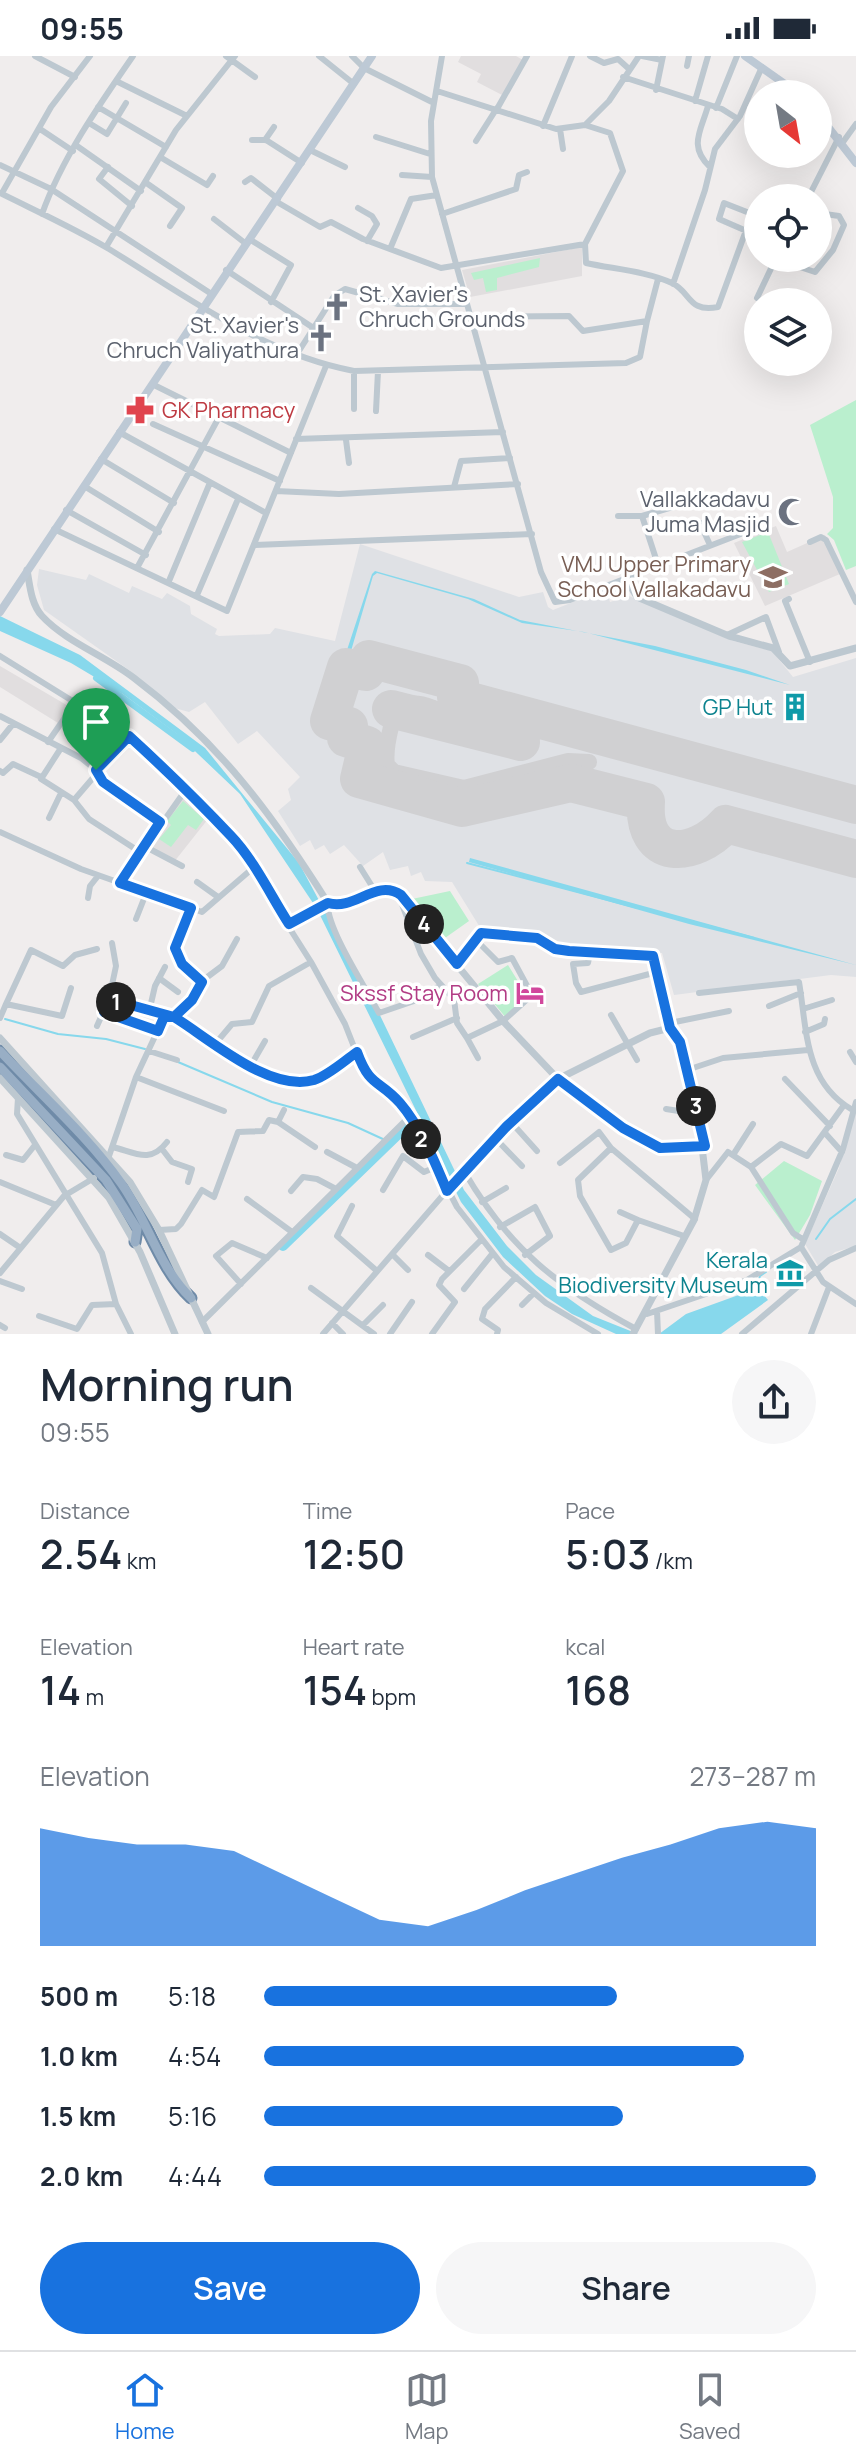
<!DOCTYPE html>
<meta charset="utf-8">
<style>
body{margin:0;font-family:Manrope,sans-serif;background:#f6f6f7;color:#1f2937;height:100vh;display:flex;flex-direction:column;font-size:30px;white-space:nowrap}
*{box-sizing:border-box;margin:0}
p{font-size:26px;color:#747a83}
.icon{flex:none;width:44px;height:44px;fill:none;stroke:currentColor;stroke-width:2;stroke-linecap:round;stroke-linejoin:round}
.map{position:relative;height:1278px;overflow:hidden}
.drawer{display:flex;flex-direction:column;background:#fff;flex:1}
.drawer>*{flex:none}
.needle{width:52px;rotate:149deg}
.fabs{position:absolute;left:744px;top:24px;display:grid;gap:16px}
.fabs a{display:grid;place-items:center;width:88px;height:88px;border-radius:50%;background:#fff;box-shadow:0 8px 32px #0002;font-size:40px}
.pin{position:absolute;display:grid;place-items:center;width:68px;height:68px;color:#fff;margin:-82px -34px;border-radius:50% 50% 50% 0;rotate:-45deg;box-shadow:0 0 8px #0007}
.pin .icon{rotate:45deg}
.km{position:absolute;width:40px;height:40px;margin:-20px;border-radius:50%;background:#222;color:#fff;font-size:22px;line-height:40px;text-align:center}
.round{display:grid;place-items:center;flex:none;width:84px;height:84px;border-radius:42px;background:#f6f6f7}
.head{display:flex;align-items:center;justify-content:space-between;height:136px;padding:0 40px}
h1{font-size:44px;font-weight:600;line-height:60px}
.stats{display:grid;grid-template-columns:repeat(3,1fr);gap:12px;height:136px;padding:8px 40px}
.stats div{display:grid;align-content:center}
.stats b{font-size:40px;font-weight:600}
.stats small{font-size:22px;font-weight:400}
.stats p{font-size:22px}
.chart{height:224px;padding:16px 40px}
.chart p{display:flex;justify-content:space-between}
.chart svg{width:100%;height:144px;margin-top:8px;fill:#1872df;opacity:.7}
.action{display:flex;gap:16px;margin-top:auto;padding:16px 40px}
.action a{flex:1;height:92px;border-radius:48px;background:#1872df;color:#fff;font-size:32px;font-weight:600;line-height:92px;text-align:center}
.action a+a{background:#f6f6f7;color:#1f2937}
ul{padding:0 40px;list-style:none;font-size:26px}
li{display:grid;grid-template-columns:128px 96px 1fr;align-items:center;height:60px}
li i{height:20px;border-radius:10px;background:#1872df}
.status{display:flex;justify-content:space-between;align-items:center;height:56px;padding:0 40px;background:#fff;direction:ltr}
.status svg{height:22px;fill:currentColor}
.tabs{display:flex;justify-content:space-around;align-items:center;height:112px;border-top:2px solid #e0e1e3;background:#fff;font-size:22px;color:#747a83}
.tabs a{display:grid;justify-items:center;gap:4px}
.tabs .active{color:#1872df}
.map>svg:first-child{display:block}
.education{fill:#e1dedf}
.airport{fill:#dfe1e5}
.green{fill:#baefce}
.water{fill:#87d8ec}
.lines{fill:none;stroke-linecap:round;stroke-linejoin:round}
.stream{stroke:#87d8ec;stroke-width:2}
.canal{stroke:#87d8ec;stroke-width:6}
.river{stroke:#87d8ec;stroke-width:10}
.taxiway{stroke:#d0d0d2;stroke-width:16}
.runway{stroke:#d0d0d2;stroke-width:38}
.trunk-casing{stroke:#6f8ba8;stroke-width:13}
.minor{stroke:#bdc8d0;stroke-width:6}
.tertiary{stroke:#bdc8d0;stroke-width:7}
.secondary{stroke:#bdc9d5;stroke-width:8}
.trunk{stroke:#98aec5;stroke-width:9}
.route-casing{stroke:#fff;stroke-width:16}
.route{stroke:#1872df;stroke-width:10}
.labels{text-anchor:middle;dominant-baseline:central;stroke-width:7;stroke-linejoin:round;paint-order:stroke}
.worship-label{font-size:22px;fill:#5b616d;stroke:#fff;text-anchor:end}
.health-label{font-size:22px;fill:#be3a42;stroke:#fff;text-anchor:start}
.education-label{font-size:22px;fill:#785e54;stroke:#fff;text-anchor:end}
.culture-label{font-size:22px;fill:#0d838f;stroke:#fff;text-anchor:end}
.hotel-label{font-size:22px;fill:#b23c85;stroke:#fff;text-anchor:end}
</style>
<div class="status"><b>09:55</b><svg viewBox="0 0 49 12"><path d="M0 12V9h3v3zM5 12V6h3v6zM10 12V3h3v9zM15 12V0h3v12zM26 1h20v11H26zM47 4h2v5h-2z"/></svg></div>
<div class="map">
<svg width="856" height="1278" viewBox="0 0 856 1278">
<rect width="100%" height="100%" fill="#f0eded"/>
<path class="education" d="M461,0h55l7,4 -19,36 -27,-14 4,-8 -23,-12z
M582,191v29l-112,21 -8,-27z
M776,470l11,26 38,-17 15,39 -75,32 -31,-63z
M0,610l70,41 -12,16 -58,-36z
M183,739l25,24 -34,43 -31,-19z"/>
<path class="airport" d="M360,488l159,53 24,-5 5,15 5,3 53,-21 4,13 19,-6 104,45 39,10 21,26 63,-19v319l-25,-2 -157,20 -12,-42h-57l-56,-9 -9,-9 -59,-6 -29,-47 -27,-1 -4,-9 -10,4 -3,-10 -18,4 -7,-18 -20,14 -19,-21 -14,9 -6,-9 -9,5 -5,-10 -10,6 -22,-35 13,-11 -3,-11 12,-12 -43,-46 -19,13 -33,-42 -16,10 -18,-5 -42,-37 -85,-60 -7,-25 2,-16 47,11 3,-6 40,19 3,-7 30,13 5,-6 23,13 1,8 26,15 -2,5 4,2 51,-2 5,-6 60,13z
M856,1052v138l-21,6 -16,15 -14,-23 34,-76z"/>
<path class="green" d="M540,202l-1,9 -42,11v12l-11,2 -3,-14 -9,2 -3,-7z
M856,344v166l-10,4 -12,-30 -7,-6 6,-6v-31l-23,-72z
M768,476l21,52 -20,8 -27,-50z
M183,745l21,18 -8,11 -8,-5 -17,22 -12,-8 12,-14 -4,-4z
M450,835l19,30 -24,17 -33,-39z
M508,909l21,34 -22,20 -29,-35z
M784,1105l38,20 -12,34 -15,25 -40,-55z"/>
<path class="water" d="M375,515l99,28 46,21 135,26 91,24 44,15 -206,-53 -62,-9 -54,-24 -91,-26 -4,3 -22,75 -4,-1 25,-76z
M0,560l80,39 125,93 94,115 77,144 88,183 43,56 29,29 57,41 45,18h-22l-44,-20 -27,-18 -42,-39 -42,-55 -144,-293 -77,-115 -63,-60 -54,-40 -52,-31 -71,-32z
M470,802l386,107 -167,-41 -220,-62z
M758,1232l10,12 -47,34h-62l27,-20z"/>
<g class="lines">
<path class="stream" d="M467,807l171,45
M679,862l75,20
M5,963l53,15 48,5 39,10
M178,1006l94,40 76,21 37,17
M389,1085h3
M816,1183l14,-20 26,-20
M757,1234l3,-14 6,-4"/>
<path class="canal" d="M96,622l97,71"/>
<path class="river" d="M283,1190l128,-124"/>
<path class="taxiway" d="M484,677c-28,-9 -82,-58 -93,-6 -3,12 -6,25 -4,38l7,7 70,16 104,-27 21,1"/>
<path class="runway" d="M391,653l130,33
M856,749l-400,-108 4,-14 -91,-24 -3,13 -20,-5 -17,54 20,5 -3,12 21,7 -8,34 103,29 109,-25 75,19c-4,59 47,58 80,22l130,35"/>
<defs>
<path id="trunk" d="M0,995c40,43 87,84 121,132 26,36 38,85 70,115
M0,1011l106,113 31,49 -2,13"/>
</defs>
<use href="#trunk" class="trunk-casing"/>
<path class="minor" d="M35,0l40,21
M226,0l29,21
M319,0l35,28
M352,0l12,12 70,35
M442,0l-11,65 1,56 109,395 14,30 15,-2 186,-72
M590,0l14,7 14,-4 10,9
M642,0l20,4
M687,10l2,-10
M623,21l99,32 16,10
M116,25l71,35
M656,34l7,-34
M437,35l119,38 29,-4 25,8 13,38 -38,73 1,19c27,6 60,8 86,20 19,9 16,30 46,24l34,-93 6,3
M695,45l13,-45
M708,50c-7,25 -20,40 2,61
M98,51l68,40
M716,52l21,-52
M497,53l30,-53
M89,67l18,11 19,-31
M585,69l24,-24 30,-45
M543,70l29,-70
M40,73l33,22
M560,73l3,20
M376,81l54,17
M252,84h14l36,23
M265,84l9,-13
M476,85l21,-33
M843,86l13,-18
M77,90l64,45
M310,94l35,17
M160,101l47,28 6,-9
M0,109l51,24 159,104
M108,111l-9,12 33,27
M402,119l30,2
M145,126l37,26 -12,18
M245,126l6,-4 27,21
M0,137c36,18 74,35 109,56 77,47 154,105 245,122l272,-8 14,-6 7,-36 -64,10 -14,-15 -98,1
M2,137l49,-86 39,-51
M808,142l31,-61
M277,146l43,25 11,-5 32,17 78,29 144,-24
M358,152l14,8 5,8 -10,17
M42,158c20,-56 57,-109 91,-158
M442,158l74,-25 3,-14 8,-3
M752,158l-28,-11 -5,16 39,17
M214,163l31,24
M249,183l42,26 -20,37
M106,191l70,-117 59,-74
M390,193l21,-50 26,-4
M776,203l39,13 18,-22 11,-25 -5,-9 -21,-3
M226,214l89,59
M673,228l32,-94 10,-41 25,-33 22,-49
M757,242l19,-40
M647,265l11,-42
M297,298l37,-58 11,-7 53,15h68
M152,328l139,69
M354,353v-38
M376,355l2,-40
M153,368l127,57
M119,376l147,81
M296,383l207,-7
M346,384l3,23
M101,403l73,44
M84,430l75,46
M454,431l7,-26 49,-3
M276,435l63,3 179,-10
M66,454l80,45
M618,460h24l16,49
M642,460l34,-10
M700,467l10,22
M54,473l173,82 99,-245
M810,486l11,-5 5,3 30,62
M255,489l277,-11
M137,512l81,-149
M169,525l40,-96
M197,539l41,-96
M789,543l-4,2 25,61
M727,579l39,-18 13,35
M0,600l129,80 58,52 23,30 21,18 80,126 34,62 20,51 33,25 12,16 47,91 47,60 42,36 52,31
M0,660l81,42 15,12 7,12 57,40
M129,680l-55,64 15,19 51,33
M0,684l13,-16
M48,686l27,-39
M61,692l-20,31 33,21
M0,715l3,2 10,-9 28,13
M49,762l12,-25
M0,776l81,37 121,43 51,-44
M144,790l38,20
M360,811l15,24
M197,826l21,15
M120,827l67,-95
M398,838l23,60 14,24 19,21 3,24 10,15 36,-17 29,-26 -20,-37 -14,4 -23,-23
M88,842l2,-12 8,-10
M136,863l11,-28
M289,868l39,-21c-3,23 39,87 51,110l35,-12 27,-16
M590,897l-2,10 -15,1 3,19 5,9 76,-20
M457,908l24,-31 56,5 18,11 14,2 84,5 17,72
M159,922l19,14
M202,925l20,-15 15,-27
M699,937l100,-11c8,47 5,99 52,127
M109,943l65,18 67,45 34,16 40,2 42,-28
M6,948l25,-54 32,16 12,-11 22,-6
M769,950l32,-13
M803,953l29,-9
M104,956l54,19
M149,956l6,-26 10,-19
M611,959l26,45
M174,961l18,-17 10,-18 -20,-18 -7,-16 16,-40
M0,962l6,-14 56,12 9,-28
M670,967l59,-12
M97,970l12,-27 7,-33 -4,-23
M805,976l19,-8 1,-5
M413,981l44,-19
M467,982l11,20
M216,987l16,-19 20,-2 17,-36 42,-24
M149,995l28,9
M850,996l6,10
M250,1011l15,-26
M687,1014l36,-12 85,-8
M136,1021l88,34
M785,1023l45,47
M18,1042l-1,16 85,139 14,51 15,30
M666,1053l32,5
M278,1066l37,25
M511,1066l26,29
M825,1077l17,19
M495,1082l27,28
M113,1091c23,6 37,17 54,-5
M611,1092l-33,32 2,16 31,54 15,-7 12,-23 46,16
M162,1093l10,13 20,7 -4,13
M327,1096l30,16
M6,1099l17,5 12,-15
M733,1099l20,-31
M109,1100l27,-79 28,-60
M560,1107l39,-31 12,16 84,71
M751,1111l42,66 11,7
M464,1115c45,78 94,116 172,158
M706,1124l22,-28 23,15 30,-23 26,12 37,-51
M0,1126l56,23
M383,1134l20,-34 21,16 12,-5
M291,1135l12,-14 14,2 19,10
M247,1143l45,33
M482,1146l24,-14
M352,1150l-15,30 40,35
M620,1156l18,8
M500,1171l35,-20 15,29 -25,19
M159,1174l17,-1 5,-5 21,-34 12,7 24,-65 25,-1 6,-11 9,2 6,-12
M0,1178l19,13
M801,1191l42,-98 13,-47
M392,1198l16,16
M428,1199l21,16
M0,1217l64,-77 30,-18
M0,1225l22,8
M241,1228l-25,-28 16,-13 35,15
M311,1232l63,46
M464,1233l29,-36
M522,1249l12,-12
M657,1255l1,23
M647,1258l100,-34 54,-33 22,35 33,22
M39,1260l38,13 15,-24 24,-1
M202,1266l208,-206
M332,1267l11,11
M0,1269l5,3
M363,1269l20,-20
M323,1278l153,-177 82,-78 65,49 37,20 45,-2
M390,1278l22,-32
M432,1278l23,-32 -16,-17 3,-6 40,-40
M497,1278l1,-4 -16,-11 3,-10 31,-32
M742,1278l87,-74 27,-12
M811,1278l18,-47"/>
<path class="tertiary" d="M27,514c3,16 4,34 15,46 24,26 64,40 92,62 85,64 138,136 194,225 26,7 44,-22 69,-11l106,129 55,58 92,-46 20,-5 6,6 22,80 8,66 -12,40 -61,114
M625,522l12,19 92,39 44,12 17,18 66,-18
M0,982l130,144 29,48 49,104
M0,1022l109,120 31,54 35,82"/>
<path class="secondary" d="M745,0l54,38
M818,58l38,49
M0,556l372,-556"/>
<use href="#trunk" class="trunk"/>
</g>
<g class="lines">
<defs>
<path id="route" d="M96,714l7,12 57,40 -40,61 71,25 -16,40 7,16 20,18 -10,18 -18,17 -65,-18 -5,13 54,19 6,-14h10c36,22 96,76 140,63 15,-5 30,-19 43,-28 13,36 22,27 43,51 20,23 35,59 47,88l60,-65 51,-47 65,49 37,20 45,-2 -25,-104 -10,-14 -17,-72 -84,-5 -14,-2 -18,-11 -56,-5 -24,31 -56,-69c-25,-17 -46,16 -73,8l-39,21c-18,-28 -35,-64 -58,-88 -33,-35 -67,-68 -102,-100l-33,34"/>
</defs>
<use href="#route" class="route-casing"/>
<use href="#route" class="route"/>
</g>
<defs>
<symbol id="church-bare" viewBox="-9 -9 18 18"><path d="M-1.2-6h2.4v3.5h3.3v2.4h-3.3V6h-2.4V-.1h-3.3v-2.4h3.3Z" fill="#6b7280" stroke="#fff" stroke-width="2.5" paint-order="stroke"/></symbol>
<symbol id="pharmacy-bare" viewBox="-9 -9 18 18"><path d="M-2-6h4v4h4v4h-4v4h-4v-4h-4v-4h4Z" fill="#e0444e" stroke="#fff" stroke-width="2.5" paint-order="stroke"/></symbol>
<symbol id="mosque-bare" viewBox="-9 -9 18 18"><path d="M3.5-4.9A6 6 0 1 0 3.5 4.9A5 5 0 1 1 3.5-4.9Z" fill="#6b7280" stroke="#fff" stroke-width="2.5" paint-order="stroke"/></symbol>
<symbol id="school-bare" viewBox="-9 -9 18 18"><path d="M0-5L7-2L0 1L-7-2ZM-4 1L0 2.5L4 1V4Q0 6-4 4Z" fill="#8d6e63" stroke="#fff" stroke-width="2.5" paint-order="stroke"/></symbol>
<symbol id="building-bare" viewBox="-9 -9 18 18"><path d="M-4-6H4V6H1V3H-1V6H-4ZM-2.5-4.3h1.7v1.8h-1.7ZM.8-4.3h1.7v1.8H.8ZM-2.5-1h1.7V.8h-1.7ZM.8-1h1.7V.8H.8Z" fill="#0f9aa8" stroke="#fff" stroke-width="2.5" paint-order="stroke"/></symbol>
<symbol id="hotel-bare" viewBox="-9 -9 18 18"><path d="M-6-4.5h1.5V1H6V5H4.5V3h-9V5H-6ZM-4 0a1.8 1.8 0 1 1 3.6 0ZM.5 0V-2.5h3Q6-2.5 6 0Z" fill="#d1479c" stroke="#fff" stroke-width="2.5" paint-order="stroke"/></symbol>
<symbol id="museum-bare" viewBox="-9 -9 18 18"><path d="M0-6L6-3V-2H-6V-3ZM-5-1h2V3h-2ZM-1-1h2V3h-2ZM3-1h2V3H3ZM-6 4H6V6H-6Z" fill="#0f9aa8" stroke="#fff" stroke-width="2.5" paint-order="stroke"/></symbol>
</defs>
<g fill-rule="evenodd">
<use href="#church-bare" x="317" y="231" width="40" height="40"/>
<use href="#church-bare" x="301" y="262" width="40" height="40"/>
<use href="#pharmacy-bare" x="120" y="334" width="40" height="40"/>
<use href="#mosque-bare" x="772" y="436" width="40" height="40"/>
<use href="#school-bare" x="753" y="501" width="40" height="40"/>
<use href="#building-bare" x="775" y="631" width="40" height="40"/>
<use href="#hotel-bare" x="510" y="917" width="40" height="40"/>
<use href="#museum-bare" x="770" y="1197" width="40" height="40"/>
</g>
<g class="labels">
<g class="worship-label">
<text x="359" y="238" text-anchor="start">St. Xavier's<tspan x="359" dy="25">Chruch Grounds</tspan></text>
<text x="299" y="269">St. Xavier's<tspan x="299" dy="25">Chruch Valiyathura</tspan></text>
<text x="770" y="443">Vallakkadavu<tspan x="770" dy="25">Juma Masjid</tspan></text>
</g>
<g class="health-label">
<text x="162" y="354">GK Pharmacy</text>
</g>
<g class="education-label">
<text x="751" y="508">VMJ Upper Primary<tspan x="751" dy="25">School Vallakadavu</tspan></text>
</g>
<g class="culture-label">
<text x="773" y="651">GP Hut</text>
<text x="768" y="1204">Kerala<tspan x="768" dy="25">Biodiversity Museum</tspan></text>
</g>
<g class="hotel-label">
<text x="508" y="937">Skssf Stay Room</text>
</g>
</g>
</svg>
<div class="fabs">
<a><svg class="needle" viewBox="-14 -14 28 28"><path d="M0-13l5 13h-10z" fill="#e53935"/><path d="M0 13l5-13h-10z" fill="#747a83"/></svg></a>
<a><svg class="icon" aria-label="locate" viewBox="0 0 24 24"><circle cx="12" cy="12" r="6"/><path d="M12 2v4M12 18v4M2 12h4M18 12h4"/></svg></a>
<a><svg class="icon" aria-label="layers" viewBox="0 0 24 24"><path d="M12 4l9 5-9 5-9-5zM3 14l9 5 9-5"/></svg></a>
</div>
<div class="pin" style="left:96px;top:714px;background:#1e9e55"><svg class="icon" aria-label="arrive" viewBox="0 0 24 24"><path d="M6 21V4h12l-3 4 3 4H6"/></svg></div>
<b class="km" style="left:116px;top:946px">1</b>
<b class="km" style="left:421px;top:1083px">2</b>
<b class="km" style="left:696px;top:1050px">3</b>
<b class="km" style="left:424px;top:868px">4</b>
</div>
<section class="drawer">
<div class="head"><div><h1>Morning run</h1><p>09:55</p></div><a class="round"><svg class="icon" aria-label="share" viewBox="0 0 24 24"><path d="M12 15V3M7 8l5-5 5 5M5 13v7h14v-7"/></svg></a></div>
<div class="stats">
<div><p>Distance</p><b>2.54<small> km</small></b></div>
<div><p>Time</p><b>12:50</b></div>
<div><p>Pace</p><b>5:03<small> /km</small></b></div>
</div>
<div class="stats">
<div><p>Elevation</p><b>14<small> m</small></b></div>
<div><p>Heart rate</p><b>154<small> bpm</small></b></div>
<div><p>kcal</p><b>168</b></div>
</div>
<div class="chart"><p><span>Elevation</span>273–287 m</p>
<svg viewBox="0 0 160 44" preserveAspectRatio="none"><path d="M0 44V8L10 11L20 13L30 13L40 15L50 22L60 29L70 36L80 38L90 33L100 27L110 22L120 17L130 13L140 8L150 6L160 8V44z"/></svg>
</div>
<ul>
<li><b>500 m</b>5:18<i style="width:64%"></i></li>
<li><b>1.0 km</b>4:54<i style="width:87%"></i></li>
<li><b>1.5 km</b>5:16<i style="width:65%"></i></li>
<li><b>2.0 km</b>4:44<i style="width:100%"></i></li>
</ul>
<div class="action"><a>Save</a><a>Share</a></div>
</section>
<nav class="tabs">
<a class="active"><svg class="icon" aria-label="home" viewBox="0 0 24 24"><path d="M3 11l9-7 9 7M6 9v11h12V9"/></svg>Home</a>
<a><svg class="icon" aria-label="map" viewBox="0 0 24 24"><path d="M3 6l6-2 6 2 6-2v14l-6 2-6-2-6 2zM9 4v14M15 6v14"/></svg>Map</a>
<a><svg class="icon" aria-label="saved" viewBox="0 0 24 24"><path d="M7 4h10v16l-5-4-5 4z"/></svg>Saved</a>
</nav>
